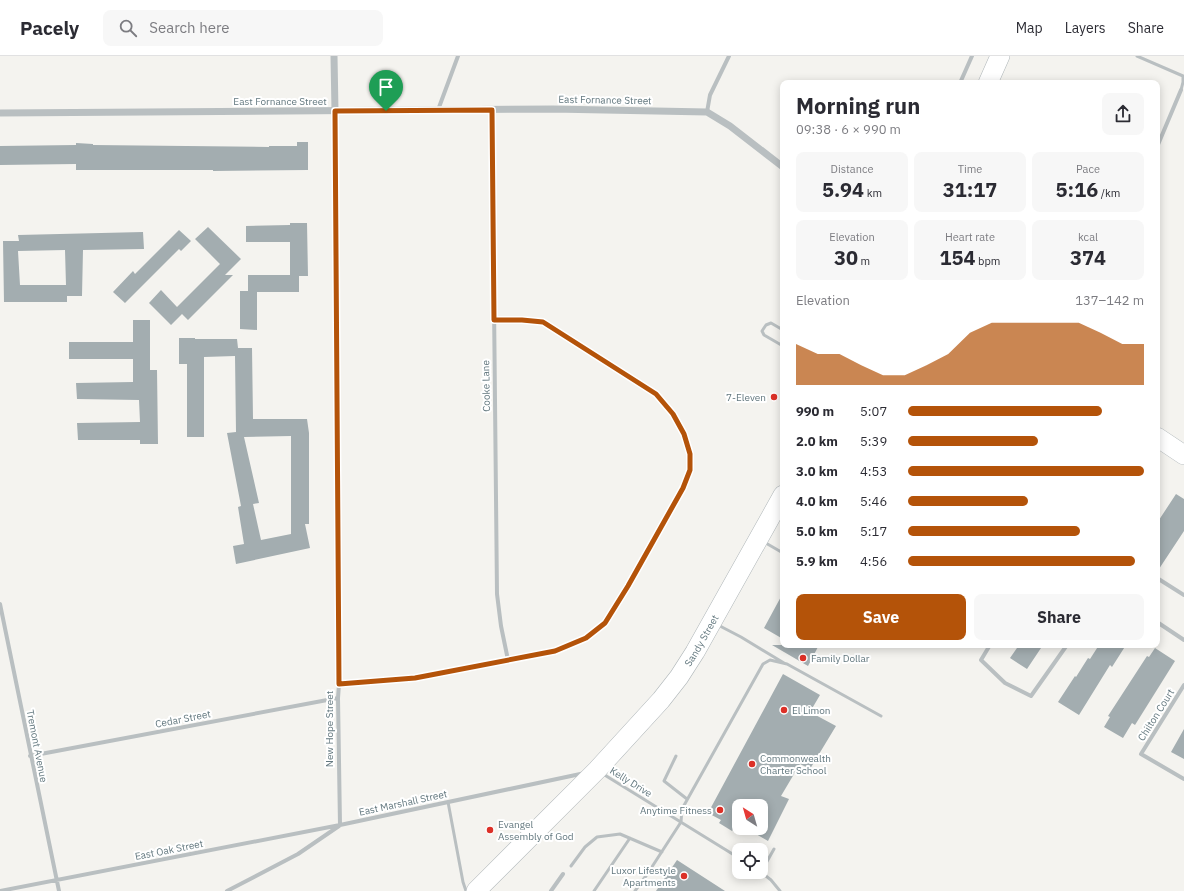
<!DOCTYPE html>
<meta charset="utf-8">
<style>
body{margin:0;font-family:"IBM Plex Sans",sans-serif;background:#f7f7f7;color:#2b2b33;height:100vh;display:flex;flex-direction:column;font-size:15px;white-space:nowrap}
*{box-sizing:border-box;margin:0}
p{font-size:13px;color:#7c7c81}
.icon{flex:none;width:22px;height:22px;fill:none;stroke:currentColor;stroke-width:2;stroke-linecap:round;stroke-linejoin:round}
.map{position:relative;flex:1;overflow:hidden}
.panel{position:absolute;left:780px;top:24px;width:380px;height:568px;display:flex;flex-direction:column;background:#fff;border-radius:8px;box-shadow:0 2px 10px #0003}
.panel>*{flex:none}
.needle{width:26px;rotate:323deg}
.fabs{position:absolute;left:732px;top:743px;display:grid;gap:8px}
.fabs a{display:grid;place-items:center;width:36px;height:36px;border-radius:8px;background:#fff;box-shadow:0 2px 10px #0003;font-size:20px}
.pin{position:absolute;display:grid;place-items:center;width:34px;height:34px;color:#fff;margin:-41px -17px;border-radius:50% 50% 50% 0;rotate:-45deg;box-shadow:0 0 4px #0007}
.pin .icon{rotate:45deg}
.round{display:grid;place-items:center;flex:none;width:42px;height:42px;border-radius:8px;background:#f7f7f7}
.headline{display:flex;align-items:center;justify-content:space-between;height:68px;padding:0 16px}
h1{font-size:22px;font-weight:800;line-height:30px}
.stats{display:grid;grid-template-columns:repeat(3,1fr);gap:6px;height:68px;padding:4px 16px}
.stats div{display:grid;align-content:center;border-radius:8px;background:#f7f7f7;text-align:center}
.stats b{font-size:20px;font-weight:800}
.stats small{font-size:11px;font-weight:400}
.stats p{font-size:11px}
.chart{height:112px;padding:8px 16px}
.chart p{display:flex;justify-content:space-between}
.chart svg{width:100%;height:72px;margin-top:4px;fill:#b45309;opacity:.7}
.cta{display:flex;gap:8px;margin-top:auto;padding:8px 16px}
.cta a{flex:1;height:46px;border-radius:8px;background:#b45309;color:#fff;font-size:16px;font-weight:800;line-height:46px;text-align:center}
.cta a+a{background:#f7f7f7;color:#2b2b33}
ul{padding:0 16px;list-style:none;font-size:13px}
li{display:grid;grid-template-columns:64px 48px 1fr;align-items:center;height:30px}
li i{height:10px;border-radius:5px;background:#b45309}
header{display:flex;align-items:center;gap:24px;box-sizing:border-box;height:56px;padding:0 20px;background:#fff;border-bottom:1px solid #e1e1e2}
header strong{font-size:19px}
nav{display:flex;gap:22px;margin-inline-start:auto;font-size:14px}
.search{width:280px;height:36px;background:#f7f7f7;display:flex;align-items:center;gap:10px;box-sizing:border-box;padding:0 14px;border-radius:8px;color:#7c7c81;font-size:15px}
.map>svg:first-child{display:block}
.building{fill:#a3adb0;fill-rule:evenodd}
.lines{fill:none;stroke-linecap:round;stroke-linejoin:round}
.secondary-casing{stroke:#aeb5b8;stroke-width:20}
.service{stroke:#b9bfc1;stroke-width:3}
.minor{stroke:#b9bfc1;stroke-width:4}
.tertiary{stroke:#b9bfc1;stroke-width:7}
.secondary{stroke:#fff;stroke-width:19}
.route-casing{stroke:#fff;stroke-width:8}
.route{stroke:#b45309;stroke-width:5}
.poi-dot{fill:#dc3027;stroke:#fff;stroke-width:1.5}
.labels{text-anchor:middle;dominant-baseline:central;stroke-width:4;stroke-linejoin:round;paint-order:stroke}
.street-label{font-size:10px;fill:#63787f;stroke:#fff}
.poi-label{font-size:10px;fill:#63787f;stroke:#fff;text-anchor:start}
</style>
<header>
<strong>Pacely</strong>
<div class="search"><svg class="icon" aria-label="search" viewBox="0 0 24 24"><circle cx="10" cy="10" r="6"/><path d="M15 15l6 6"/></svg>Search here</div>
<nav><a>Map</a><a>Layers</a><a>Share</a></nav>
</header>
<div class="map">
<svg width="1184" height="835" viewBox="0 0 1184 835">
<rect width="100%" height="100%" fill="#f4f3ef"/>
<path class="building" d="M297,86h11v28l-95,1v-1h-137v-6l-76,1v-19l76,-1v-2l17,1v1l176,2v-1h28z
M290,167h17l1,53h-9v16h-42v38l-17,-1v-38h8v-16h42v-33h-44v-16l44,-1z
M208,171l33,32 -16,16h8l-45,45 -6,-6 -11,11 -22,-22 12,-13 16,17 43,-43 -25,-25z
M179,174l12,11 -10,10 -2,-2 -54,54 -12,-11 20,-21 2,3z
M143,176l1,17 -61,1 -1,46h-15v6h-63l-1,-61h16l-1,-6zM65,194l1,35h-46l-2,-34z
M133,264h17v50h7l1,74h-18v-4h-62l-1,-17 63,-1 -1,-22 -62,-1 -1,-16 57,-1v-23h-64v-17h64z
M179,282h16v1h42l1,9h14l1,71h54l2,14v91h-4l5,24 -74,16 -3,-18 11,-2 -6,-37 3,-1 -14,-73 9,-1 -1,-76 -31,1v80h-17v-73h-8zM291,380v98l-30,6 -8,-36 6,-1 -15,-66z
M1176,438l8,5v32l-27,41v-49z
M783,537v46l-19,-11z
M772,589h47l-11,21z
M1019,589h24l-16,24 -17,-11z
M1099,589h27l-14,22 -2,-2 -31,50 -21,-13 17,-26 1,1 12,-19 2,1z
M1155,592l20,13 -40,64 -3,-2 -9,15 -19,-11 6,-10 -2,-1 39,-60 2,1z
M783,618l37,21 -10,17 26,14 -26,43 -10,-5 -19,32 8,3 -21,42 -22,-13h15v-22h-22v17l-7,8 -13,-8 2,-3 -13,-7z
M1184,673v30l-13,-7z
M677,804l48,31h-69z"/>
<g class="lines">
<defs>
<g id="secondary">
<path d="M988,27l12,-27"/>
<path d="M1157,381l27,18"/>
<path id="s1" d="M476,835l121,-121 64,-70 18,-23 16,-25 88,-157"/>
</g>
</defs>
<use href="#secondary" class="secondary-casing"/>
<path class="service" d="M1137,0l46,20v6l-2,8
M783,274l-12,-7 -5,2 -4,6 2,4 19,11
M764,486l19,11
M718,569l23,12 43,26
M676,700l-12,25 23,18
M603,718l136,84
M448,746l15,80 3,9
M571,810l14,-19 12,-10 23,-3 42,18
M761,816l10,8 9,11
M761,816l13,-23
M594,835l36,-53
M635,835l13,-18 33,-51 1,-13 81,-145 7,-4 17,4 94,52"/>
<path class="minor" d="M960,27l12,-27
M438,54l20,-54
M492,54l5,484 4,32 7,34
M335,55l4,573 -1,14 2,127
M707,56l3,-17 19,-39
M1157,91l24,-57
M1157,522l27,17
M0,548l59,287
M1157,566l27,18
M990,589l-9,15 24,23 26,13 36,-51
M339,628l76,-6 140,-27 31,-13 19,-15 23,-37 55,-98 7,-18v-16l-6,-20 -11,-20 -17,-20 -113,-72 -21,-2h-28
M1184,629l-43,69 43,25
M30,700l308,-58
M0,835l340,-66 245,-52
M227,835l71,-37 41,-28
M551,835l12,-17"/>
<path class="tertiary" d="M334,0l1,55
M0,57l553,-4 154,3 23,14 53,41"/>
<use href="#secondary" class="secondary"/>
</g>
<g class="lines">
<defs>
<path id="route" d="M492,54l2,210h28l21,2 113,72 17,20 11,20 6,20v16l-7,18 -55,98 -23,37 -19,15 -31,13 -140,27 -76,6 -4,-573z"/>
</defs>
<use href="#route" class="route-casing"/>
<use href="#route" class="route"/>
</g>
<g class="poi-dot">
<circle cx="774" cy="341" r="4"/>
<circle cx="803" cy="602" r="4"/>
<circle cx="784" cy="654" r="4"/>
<circle cx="752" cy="708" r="4"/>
<circle cx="720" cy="754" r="4"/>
<circle cx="490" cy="774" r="4"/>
<circle cx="684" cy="820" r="4"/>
</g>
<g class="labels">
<g class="street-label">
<text transform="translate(605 44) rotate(1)">East Fornance Street</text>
<text x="280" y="45">East Fornance Street</text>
<text transform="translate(486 330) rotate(-91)">Cooke Lane</text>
<text stroke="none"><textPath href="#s1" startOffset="338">Sandy Street</textPath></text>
<text transform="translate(1156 659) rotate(-58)">Chilton Court</text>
<text transform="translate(183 663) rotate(-11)">Cedar Street</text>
<text transform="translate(329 673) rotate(-90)">New Hope Street</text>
<text transform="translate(37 690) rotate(79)">Tremont Avenue</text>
<text transform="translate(631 726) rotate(32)">Kelly Drive</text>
<text transform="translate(403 747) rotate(-12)">East Marshall Street</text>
<text transform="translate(169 794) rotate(-11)">East Oak Street</text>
</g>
<g class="poi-label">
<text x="766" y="341" text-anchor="end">7-Eleven</text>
<text x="811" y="602">Family Dollar</text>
<text x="792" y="654">El Limon</text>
<text x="760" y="702">Commonwealth<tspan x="760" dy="12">Charter School</tspan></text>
<text x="712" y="754" text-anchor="end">Anytime Fitness</text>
<text x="498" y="768">Evangel<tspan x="498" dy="12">Assembly of God</tspan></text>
<text x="676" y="814" text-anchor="end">Luxor Lifestyle<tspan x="676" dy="12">Apartments</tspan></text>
</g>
</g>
</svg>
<div class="fabs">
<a><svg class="needle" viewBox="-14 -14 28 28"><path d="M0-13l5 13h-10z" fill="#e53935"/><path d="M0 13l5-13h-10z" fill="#7c7c81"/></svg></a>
<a><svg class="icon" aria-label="locate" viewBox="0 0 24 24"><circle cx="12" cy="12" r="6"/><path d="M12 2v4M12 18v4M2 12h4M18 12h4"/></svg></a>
</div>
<div class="pin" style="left:386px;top:55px;background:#1e9e55"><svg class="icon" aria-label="arrive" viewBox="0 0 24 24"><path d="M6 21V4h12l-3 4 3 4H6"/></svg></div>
<section class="panel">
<div class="headline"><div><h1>Morning run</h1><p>09:38 · 6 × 990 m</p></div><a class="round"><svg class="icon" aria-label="share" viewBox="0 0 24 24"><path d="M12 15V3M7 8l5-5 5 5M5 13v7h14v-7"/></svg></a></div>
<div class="stats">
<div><p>Distance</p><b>5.94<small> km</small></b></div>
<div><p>Time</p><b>31:17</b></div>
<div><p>Pace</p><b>5:16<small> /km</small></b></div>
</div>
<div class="stats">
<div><p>Elevation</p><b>30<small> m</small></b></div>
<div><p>Heart rate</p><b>154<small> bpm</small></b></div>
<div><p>kcal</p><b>374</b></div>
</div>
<div class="chart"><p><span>Elevation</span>137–142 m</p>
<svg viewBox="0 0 160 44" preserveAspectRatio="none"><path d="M0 44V19L10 25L20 25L30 32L40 38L50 38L60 32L70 25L80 12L90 6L100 6L110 6L120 6L130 6L140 12L150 19L160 19V44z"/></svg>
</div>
<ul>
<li><b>990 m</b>5:07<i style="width:82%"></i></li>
<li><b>2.0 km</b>5:39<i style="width:55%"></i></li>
<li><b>3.0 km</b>4:53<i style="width:100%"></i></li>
<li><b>4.0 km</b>5:46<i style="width:51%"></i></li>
<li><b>5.0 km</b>5:17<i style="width:73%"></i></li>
<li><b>5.9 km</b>4:56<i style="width:96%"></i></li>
</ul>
<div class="cta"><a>Save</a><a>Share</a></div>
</section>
</div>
